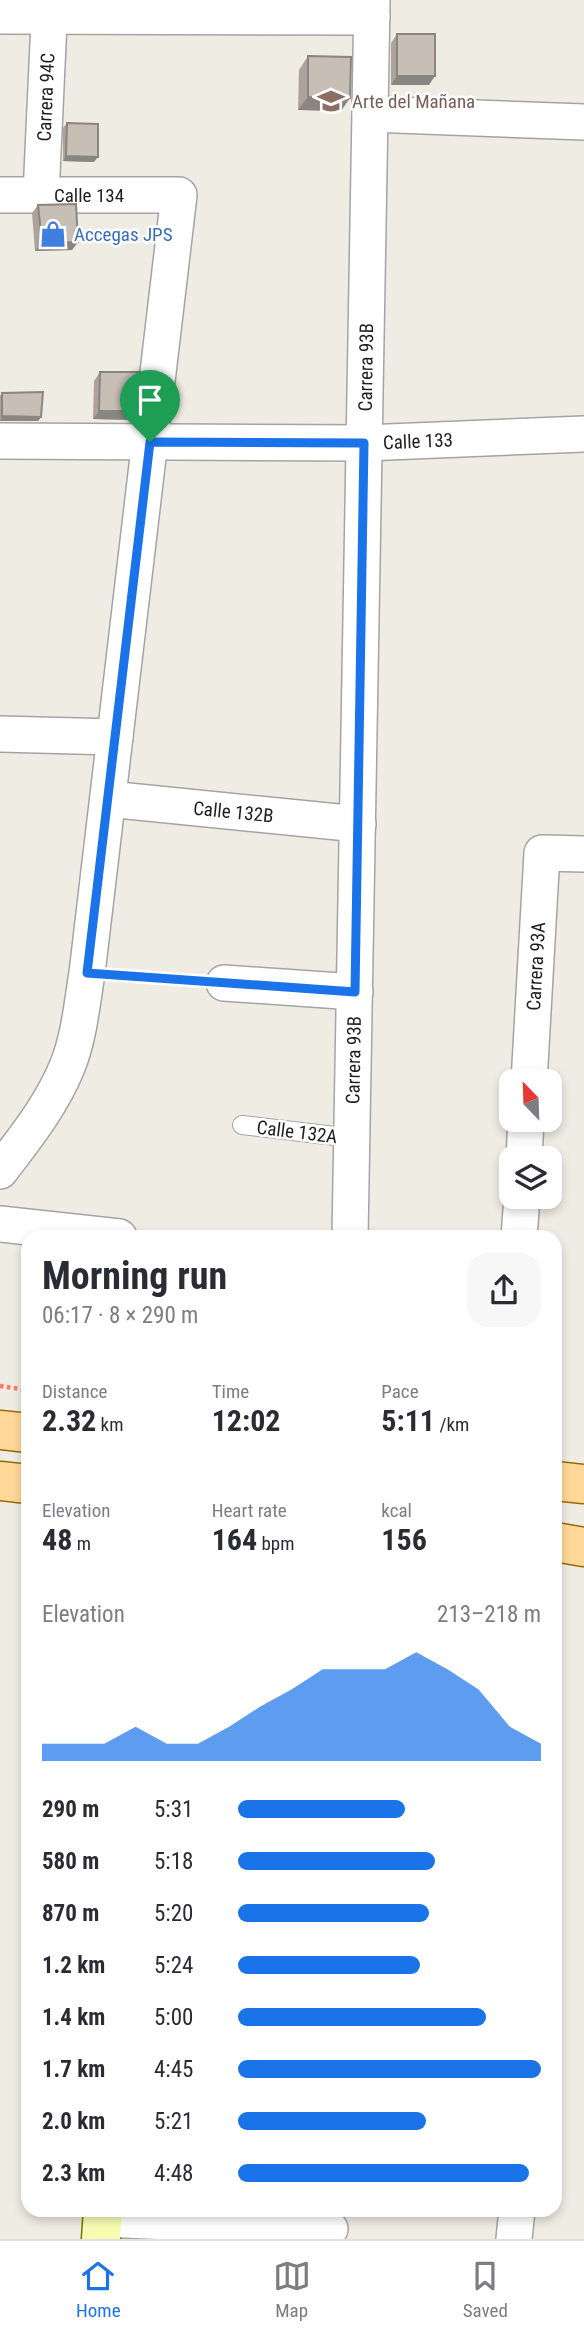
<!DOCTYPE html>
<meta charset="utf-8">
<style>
body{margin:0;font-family:"Roboto Condensed",sans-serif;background:#f7f7f7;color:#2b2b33;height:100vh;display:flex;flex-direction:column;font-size:26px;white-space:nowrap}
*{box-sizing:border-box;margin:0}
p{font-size:23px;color:#7c7c81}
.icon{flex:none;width:38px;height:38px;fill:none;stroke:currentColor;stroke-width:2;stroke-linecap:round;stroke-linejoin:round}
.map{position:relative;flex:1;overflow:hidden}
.drawer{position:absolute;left:21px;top:1230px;width:541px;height:987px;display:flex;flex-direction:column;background:#fff;border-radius:21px;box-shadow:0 4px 10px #0003}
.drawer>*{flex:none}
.needle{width:46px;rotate:337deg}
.fabs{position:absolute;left:499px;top:1069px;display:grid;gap:14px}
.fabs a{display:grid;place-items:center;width:63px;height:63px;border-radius:14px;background:#fff;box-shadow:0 4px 10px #0003;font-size:35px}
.pin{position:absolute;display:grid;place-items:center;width:60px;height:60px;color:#fff;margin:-72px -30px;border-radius:50% 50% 50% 0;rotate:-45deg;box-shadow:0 0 7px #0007}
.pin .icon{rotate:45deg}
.round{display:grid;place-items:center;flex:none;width:74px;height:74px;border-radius:21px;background:#f7f7f7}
.head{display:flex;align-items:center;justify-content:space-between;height:119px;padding:0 21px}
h1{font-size:38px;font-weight:700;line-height:52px}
.figures{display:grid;grid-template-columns:repeat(3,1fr);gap:10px;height:119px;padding:7px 21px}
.figures div{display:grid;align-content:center}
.figures b{font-size:30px;font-weight:700}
.figures small{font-size:19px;font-weight:400}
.figures p{font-size:19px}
.chart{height:196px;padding:14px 21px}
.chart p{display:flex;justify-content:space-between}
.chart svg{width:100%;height:126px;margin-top:7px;fill:#1a73e8;opacity:.7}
ul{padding:0 21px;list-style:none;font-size:23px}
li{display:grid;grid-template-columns:112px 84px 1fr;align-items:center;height:52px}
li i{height:18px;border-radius:9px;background:#1a73e8}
.dock{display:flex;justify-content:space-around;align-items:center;height:98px;border-top:2px solid #e1e1e2;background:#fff;font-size:19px;color:#7c7c81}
.dock a{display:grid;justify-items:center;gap:4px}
.dock .current{color:#1a73e8}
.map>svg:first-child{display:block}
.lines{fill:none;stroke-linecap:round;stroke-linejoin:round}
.lane-casing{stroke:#a4a4a4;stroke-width:20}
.street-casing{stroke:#a4a4a4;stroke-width:38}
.secondary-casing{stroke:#677900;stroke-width:41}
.primary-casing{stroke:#976b00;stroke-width:41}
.path{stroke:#ff7a64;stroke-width:4.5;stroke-dasharray:3.5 3.5;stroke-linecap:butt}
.lane{stroke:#fff;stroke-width:18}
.street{stroke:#fff;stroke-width:35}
.secondary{stroke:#f7feb2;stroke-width:38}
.primary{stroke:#ffd798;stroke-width:38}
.wall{fill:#aba39c}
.shaded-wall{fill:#8b857f}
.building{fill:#c7beb5;stroke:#8b857f;stroke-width:2}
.route-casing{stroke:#fff;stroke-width:14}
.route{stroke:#1a73e8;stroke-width:9}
.labels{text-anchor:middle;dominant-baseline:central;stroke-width:5;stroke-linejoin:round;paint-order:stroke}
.street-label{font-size:19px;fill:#1d1d1d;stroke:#fff}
.education-label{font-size:19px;fill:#785e54;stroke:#fff;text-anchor:start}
.shop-label{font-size:19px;fill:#366cbe;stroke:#fff;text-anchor:start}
</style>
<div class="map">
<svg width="584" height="2239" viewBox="0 0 584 2239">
<rect width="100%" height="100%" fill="#efece3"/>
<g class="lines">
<defs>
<path id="lane" d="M242,1125l110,13"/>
<g id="street">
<path d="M0,16l372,1"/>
<path d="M370,114l214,8"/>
<path id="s1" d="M0,195h179l-92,778c-5,31 -8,65 -20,94 -16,39 -42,71 -67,104"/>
<path id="s2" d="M41,195l9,-195"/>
<path id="s3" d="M0,441l364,2 220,-9"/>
<path d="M0,734l115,3"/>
<path id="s4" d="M108,799l250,25"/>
<path d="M224,983l131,9"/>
<path id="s5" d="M529,1082l13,-229 42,1"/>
<path d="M524,1158l2,-38"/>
<path d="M0,1224l119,13"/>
<path id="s6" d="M350,1237l22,-1237"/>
<path d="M519,1237l3,-40"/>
<path d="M102,2219l228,10"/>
<path d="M514,2239l3,-29"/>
</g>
<path id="secondary" d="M101,2239l2,-29"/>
<path id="primary" d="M0,1430l28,3
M0,1481l28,3
M555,1481l29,3
M555,1542l29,5"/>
</defs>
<use href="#lane" class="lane-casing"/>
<use href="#street" class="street-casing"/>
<use href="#secondary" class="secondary-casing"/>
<use href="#primary" class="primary-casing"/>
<path class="path" d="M120,975l71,5
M0,1386l28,4"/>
<use href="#lane" class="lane"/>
<use href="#street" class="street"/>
<use href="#secondary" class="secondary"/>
<use href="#primary" class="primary"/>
</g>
<path class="wall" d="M397,34l32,51h-38v-42z
M308,56l33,55 -43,-1 1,-40z
M67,123l27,39 -31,-1v-33z
M38,205l40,37 -6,8 -37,1 -3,-38z
M100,372l34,48 -41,-1 1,-38z
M2,393l39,24 -3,4h-38v-25z"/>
<path class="shaded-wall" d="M397,76h38l-6,9h-38z
M308,97l42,1 -9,13 -43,-1z
M66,156l32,1 -4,5 -31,-1z
M78,242l-6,8 -37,1 7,-8z
M99,411h41l-6,9 -41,-1z
M2,416l39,1 -3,4h-38z"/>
<path class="building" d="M397,34h38v42h-38z
M308,56l43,1 -1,41 -42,-1z
M67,123l31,1v33l-32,-1z
M76,204l2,38 -36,1 -4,-38z
M100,372h40v39h-41z
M43,392l-2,25 -39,-1v-23z"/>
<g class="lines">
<defs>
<path id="route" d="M150,442l214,1 -9,549 -268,-19z"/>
</defs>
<use href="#route" class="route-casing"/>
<use href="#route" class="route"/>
</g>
<defs>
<symbol id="school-bare" viewBox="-9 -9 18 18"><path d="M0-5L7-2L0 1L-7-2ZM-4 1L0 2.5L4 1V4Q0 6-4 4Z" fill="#8d6e63" stroke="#fff" stroke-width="2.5" paint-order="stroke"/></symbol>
<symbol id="shop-bare" viewBox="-9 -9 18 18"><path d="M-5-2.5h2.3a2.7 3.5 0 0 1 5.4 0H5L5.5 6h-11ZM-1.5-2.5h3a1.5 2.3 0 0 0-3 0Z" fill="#3f7fe0" stroke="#fff" stroke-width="2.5" paint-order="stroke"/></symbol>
</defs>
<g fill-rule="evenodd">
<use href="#school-bare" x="312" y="82" width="38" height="38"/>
<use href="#shop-bare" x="34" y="215" width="38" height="38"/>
</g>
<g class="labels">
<g class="street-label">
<text stroke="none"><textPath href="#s2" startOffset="98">Carrera 94C</textPath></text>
<text stroke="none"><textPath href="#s1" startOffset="89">Calle 134</textPath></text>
<text stroke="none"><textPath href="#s6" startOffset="870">Carrera 93B</textPath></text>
<text stroke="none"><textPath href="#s3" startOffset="418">Calle 133</textPath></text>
<text stroke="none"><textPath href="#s4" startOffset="126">Calle 132B</textPath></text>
<text stroke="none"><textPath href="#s5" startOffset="116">Carrera 93A</textPath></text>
<text stroke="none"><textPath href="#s6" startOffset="177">Carrera 93B</textPath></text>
<text transform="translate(297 1132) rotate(7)">Calle 132A</text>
</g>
<g class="education-label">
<text x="352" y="101">Arte del Mañana</text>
</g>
<g class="shop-label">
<text x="74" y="234">Accegas JPS</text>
</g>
</g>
</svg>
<div class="fabs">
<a><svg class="needle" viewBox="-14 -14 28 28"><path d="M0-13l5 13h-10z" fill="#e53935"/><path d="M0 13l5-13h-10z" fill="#7c7c81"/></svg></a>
<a><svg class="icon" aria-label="layers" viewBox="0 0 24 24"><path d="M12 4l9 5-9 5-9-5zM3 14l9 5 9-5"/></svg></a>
</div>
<div class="pin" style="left:150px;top:442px;background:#1e9e55"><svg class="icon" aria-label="arrive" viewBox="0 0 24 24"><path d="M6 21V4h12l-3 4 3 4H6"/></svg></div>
<section class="drawer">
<div class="head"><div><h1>Morning run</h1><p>06:17 · 8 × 290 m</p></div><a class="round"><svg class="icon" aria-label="share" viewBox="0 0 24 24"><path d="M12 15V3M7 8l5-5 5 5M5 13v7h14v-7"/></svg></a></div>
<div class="figures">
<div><p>Distance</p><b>2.32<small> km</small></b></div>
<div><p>Time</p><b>12:02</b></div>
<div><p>Pace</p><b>5:11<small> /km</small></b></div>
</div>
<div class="figures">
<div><p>Elevation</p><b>48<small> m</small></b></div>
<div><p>Heart rate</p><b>164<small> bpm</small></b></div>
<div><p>kcal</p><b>156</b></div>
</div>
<div class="chart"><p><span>Elevation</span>213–218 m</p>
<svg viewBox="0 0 160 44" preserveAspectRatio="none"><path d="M0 44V38L10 38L20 38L30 32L40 38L50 38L60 32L70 25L80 19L90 12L100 12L110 12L120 6L130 12L140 19L150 32L160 38V44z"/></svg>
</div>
<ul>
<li><b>290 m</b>5:31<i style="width:55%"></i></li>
<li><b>580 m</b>5:18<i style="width:65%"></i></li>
<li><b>870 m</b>5:20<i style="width:63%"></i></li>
<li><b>1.2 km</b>5:24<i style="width:60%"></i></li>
<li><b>1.4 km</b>5:00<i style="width:82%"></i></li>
<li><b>1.7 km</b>4:45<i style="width:100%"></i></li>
<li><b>2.0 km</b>5:21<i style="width:62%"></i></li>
<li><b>2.3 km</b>4:48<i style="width:96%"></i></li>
</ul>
</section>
</div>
<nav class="dock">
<a class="current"><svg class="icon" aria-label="home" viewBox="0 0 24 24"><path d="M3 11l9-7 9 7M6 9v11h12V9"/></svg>Home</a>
<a><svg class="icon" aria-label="map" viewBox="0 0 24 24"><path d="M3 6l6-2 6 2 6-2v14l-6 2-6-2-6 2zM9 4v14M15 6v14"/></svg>Map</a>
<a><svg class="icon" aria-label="saved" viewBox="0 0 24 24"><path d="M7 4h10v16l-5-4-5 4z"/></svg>Saved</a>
</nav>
